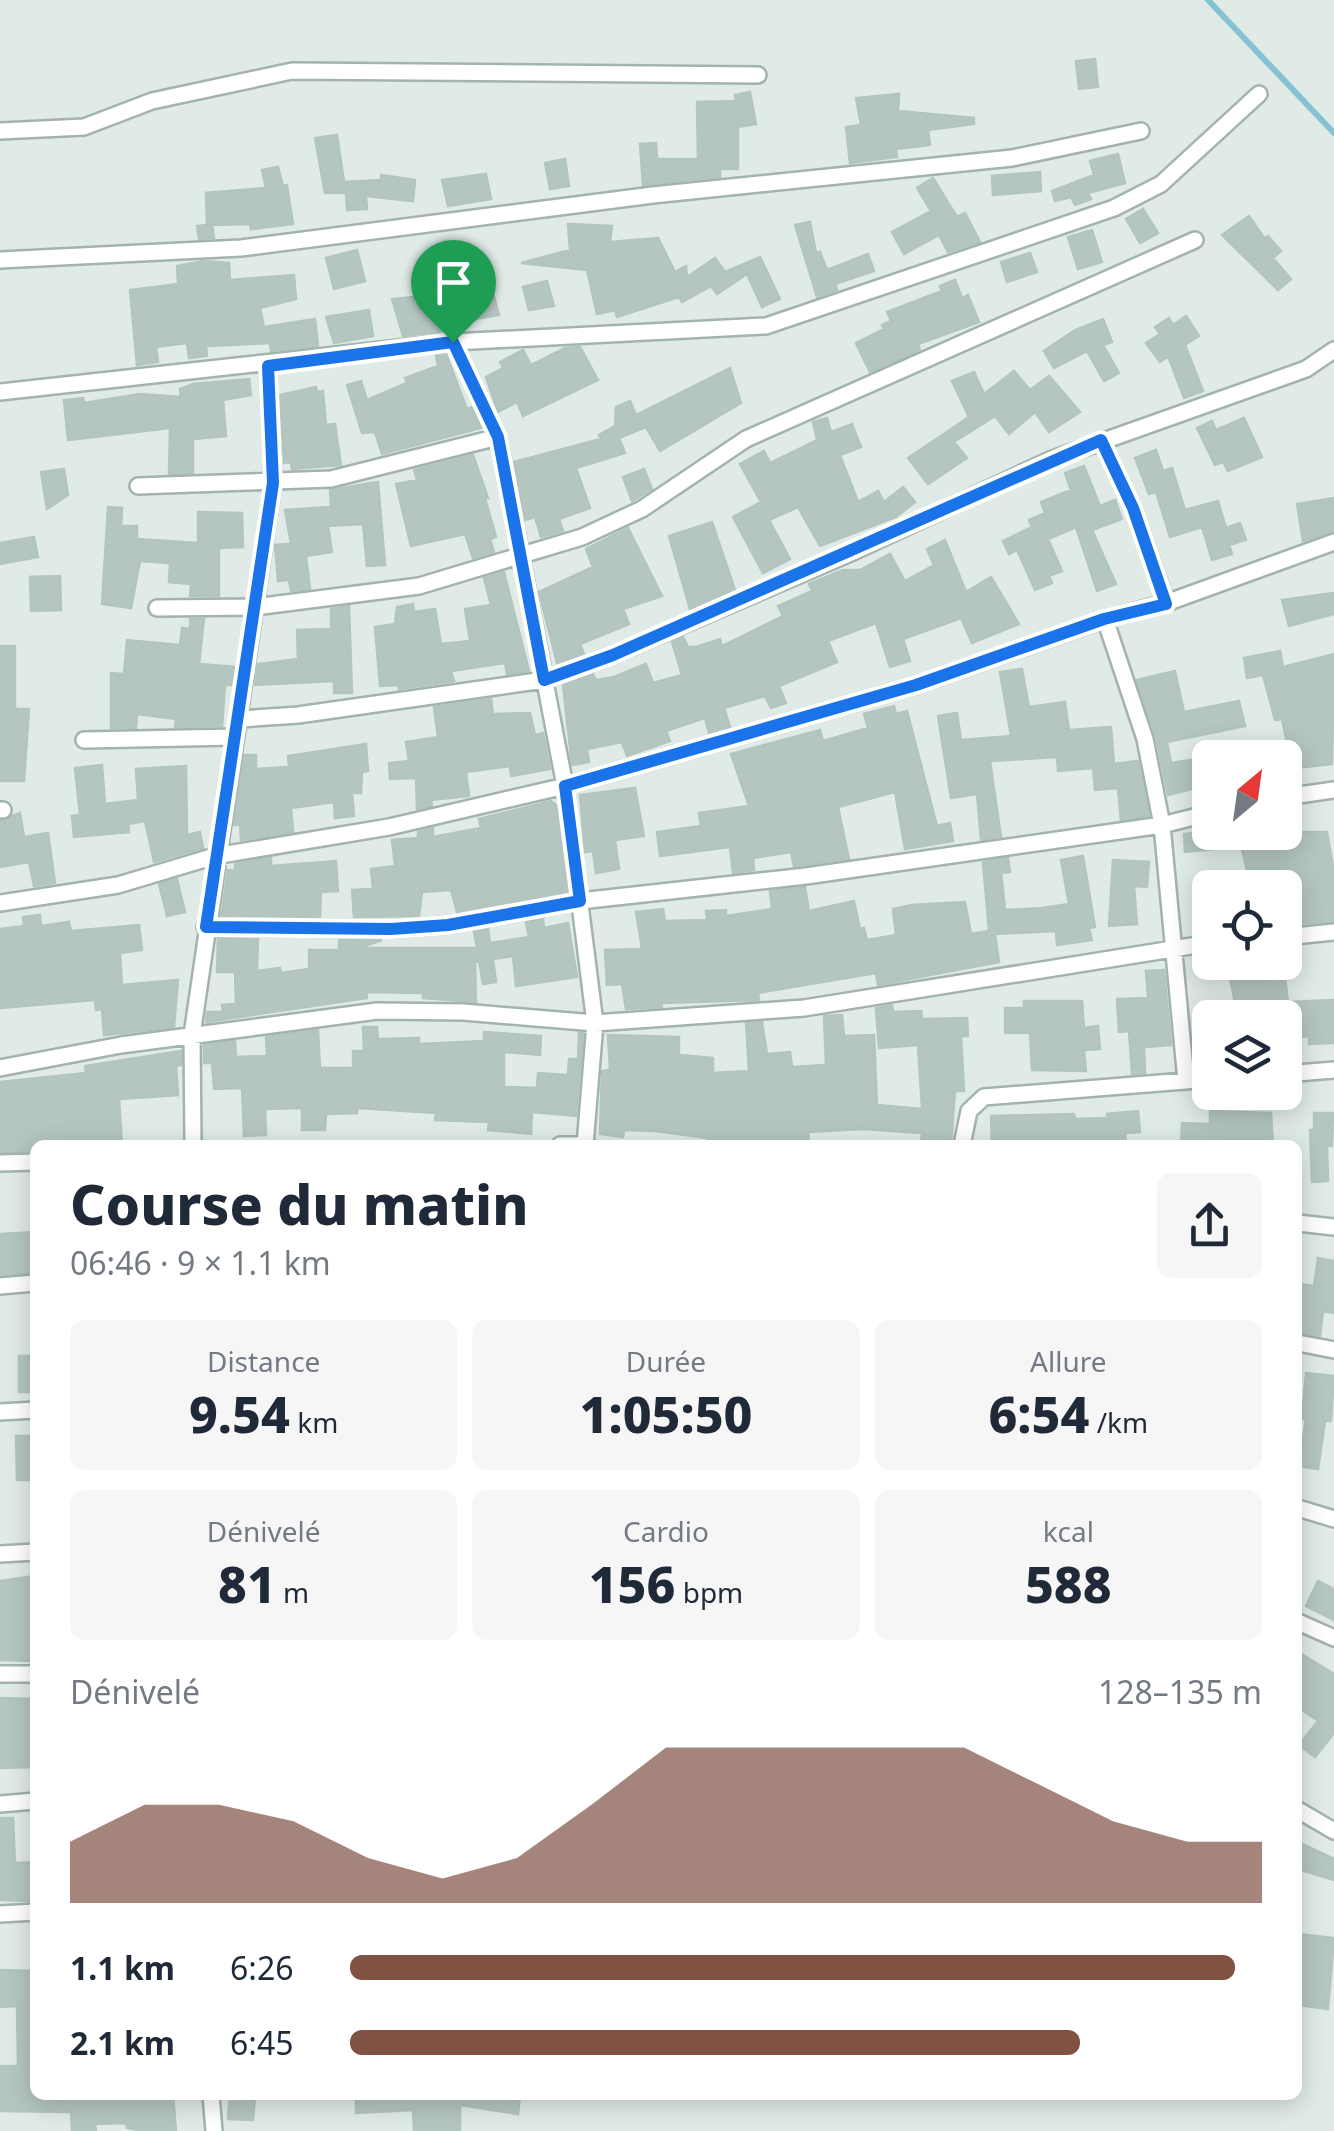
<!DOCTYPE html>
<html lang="fr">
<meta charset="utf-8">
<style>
body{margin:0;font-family:"Noto Sans",sans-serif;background:#f6f6f7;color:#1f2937;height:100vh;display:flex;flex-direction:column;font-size:38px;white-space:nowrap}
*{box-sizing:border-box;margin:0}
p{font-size:32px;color:#747a83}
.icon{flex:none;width:55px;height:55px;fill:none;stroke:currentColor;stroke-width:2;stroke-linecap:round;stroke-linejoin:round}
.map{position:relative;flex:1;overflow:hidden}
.side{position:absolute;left:30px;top:1140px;width:1272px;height:960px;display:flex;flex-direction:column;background:#fff;border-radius:15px;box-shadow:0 5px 25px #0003}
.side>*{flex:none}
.needle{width:65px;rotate:29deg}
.tools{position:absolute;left:1192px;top:740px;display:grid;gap:20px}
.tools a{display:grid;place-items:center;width:110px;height:110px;border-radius:15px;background:#fff;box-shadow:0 5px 25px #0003;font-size:50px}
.pin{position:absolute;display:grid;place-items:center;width:85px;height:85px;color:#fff;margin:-102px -42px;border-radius:50% 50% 50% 0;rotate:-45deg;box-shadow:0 0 10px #0007}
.pin .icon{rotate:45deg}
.round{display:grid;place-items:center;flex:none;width:105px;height:105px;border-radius:15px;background:#f6f6f7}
.head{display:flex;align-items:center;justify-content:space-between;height:170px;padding:0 40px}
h1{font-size:55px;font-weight:800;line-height:75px}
.figures{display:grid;grid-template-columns:repeat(3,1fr);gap:15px;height:170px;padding:10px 40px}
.figures div{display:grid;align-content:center;border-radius:15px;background:#f6f6f7;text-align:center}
.figures b{font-size:50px;font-weight:800}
.figures small{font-size:28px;font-weight:400}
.figures p{font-size:28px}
.chart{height:280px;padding:20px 40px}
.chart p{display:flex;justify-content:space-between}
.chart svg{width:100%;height:180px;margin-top:10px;fill:#7f5244;opacity:.7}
ul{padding:0 40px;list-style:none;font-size:32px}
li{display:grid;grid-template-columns:160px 120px 1fr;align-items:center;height:75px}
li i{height:25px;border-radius:12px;background:#7f5244}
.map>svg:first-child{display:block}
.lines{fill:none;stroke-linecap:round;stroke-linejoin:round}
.stream{stroke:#86c3d2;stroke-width:6}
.building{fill:#b5c6c0;stroke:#b2c5be;stroke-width:2.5}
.street-casing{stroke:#a3b3ae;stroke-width:20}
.street{stroke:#fff;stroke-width:15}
.route-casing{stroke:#fff;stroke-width:20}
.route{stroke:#1a73e8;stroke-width:12}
</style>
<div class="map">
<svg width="1334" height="2131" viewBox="0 0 1334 2131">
<rect width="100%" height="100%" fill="#e0ebe7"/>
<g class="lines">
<path class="stream" d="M1208,0l126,133"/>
</g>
<path class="building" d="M1095,59l3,28 -19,2 -3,-28z
M750,92l6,32 -18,3v42h-18v8l-77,8 -3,-41 16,-1 1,16h41l-1,-57 39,-1 -1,-6z
M899,94l-1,17 76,7v6l-46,6 2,15 -34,4 1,8 -47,6 -4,-36 15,-2 -5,-27z
M337,135l7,47 37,-2v-5l34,5 -2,21 -47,-5 1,13 -20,1 -1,-17h-21l-10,-55z
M1118,154l7,29 -37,10 3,6 -16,6 -4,-8 -16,4 -3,-10 42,-16 -4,-14z
M565,159l4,27 -19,3 -5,-26z
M278,167l5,19 4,-1 6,39 -42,5 -1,-5 -38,1 2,13 -15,1 -2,-13 10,-1 -1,-32 60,-5 -4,-18z
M1040,172l1,19 -48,4 -1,-19z
M486,174l5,25 -43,7 -6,-26z
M933,178l24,39 8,-4 15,29 -32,10 -9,-17 -35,19 -12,-22 39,-21 -14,-23z
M1143,209l15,24 -18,10 -14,-24z
M1249,216l16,23 3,-3 13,15 -8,7 18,21 -13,11 -56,-55z
M810,222l6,31 4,-1 7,18 41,-16 6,17 -39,13 2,6 -20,7 -22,-72z
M568,224l44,2 -2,16 48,-4 17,34 11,-6 1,11 28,-19 10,14 35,-15 20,42 -18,8 -15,-33 -30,20 -6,-8 -29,16 -3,-5 -62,20 -2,-7 -18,4 -10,-44 -66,-7 49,-13z
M1092,230l10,32 -24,7 -10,-32z
M357,250l8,31 -31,8 -8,-31z
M1030,253l7,19 -30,10 -6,-20z
M483,255l16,60 -43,7 -12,-22 -6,-32z
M203,261l26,2 1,17 64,-5 2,24 -36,9 4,19 51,-8 3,27 -47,5 -1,-8 -64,3 1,10 -18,2 -2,-15 -31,4 2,15 -21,3 -7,-75 48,-6 -1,-18z
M955,280l7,18 6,-3 11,27 -61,22 2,6 -50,22 -14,-29 28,-14 -2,-4 9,-4 -4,-9 55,-21 -2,-5z
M547,281l7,25 -25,4 -6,-23z
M413,297l1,7 25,-3 6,23 -6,1 1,7 -37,4 -11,-37z
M369,310l4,26 -39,7 -8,-26z
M1186,316l13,20 -14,9 18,46 -19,7 -16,-42 -8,6 -14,-19 14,-9 -5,-7 14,-9 4,7z
M1103,319l9,23 -9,3 16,28 -15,8 -17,-30 -33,17 -10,-17 31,-21z
M580,347l18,33 -75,36 -6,-14 -19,10 -12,-35 17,-9 -3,-6 23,-12 8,15 34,-17z
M446,354l21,55 5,-2 9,21 -99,26 -7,-22 -13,1 -15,-48 14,-4 6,19 40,-17 -2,-5 33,-12 -2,-11z
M730,368l11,35 -81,48 -14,-24 -27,11 6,15 -49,15 14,40 -31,11 4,12 -22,6 -6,-20 -10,3 -11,-58 87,-23 -2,-4 16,-9 1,-19 14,-6 6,14z
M1014,371l16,19 19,-14 31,36 -31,20 -14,-20 -26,22 -14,-18 -41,26 13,16 -39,26 -20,-26 61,-41 -17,-36 22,-9 10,22z
M249,379l2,16 -28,5 3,36 -33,3v34l-24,1 1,-46 -102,12 -4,-40 19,-2 1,5 56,-9 41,3 -1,-8 13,-5z
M316,387l1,5 6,-1 3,34 9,-1 6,41 -49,4 -1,-7 -7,1 -4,-68z
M827,418l4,14 21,-8 9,23 -21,8 18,47 20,-11 6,11 19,-15 12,15 -19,15 -76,29 -22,-39 -29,13 21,39 -27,14 -30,-56 28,-15 -21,-38 24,-13 6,12 47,-23 -4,-18z
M1244,418l18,39 -34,14 -5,-9 -8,3 -18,-37 15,-7 4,9z
M1156,450l7,21 9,-3 13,42 33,-9 8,27 14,-5 6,17 -17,5 3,9 -20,6 -10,-33 -32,10 -14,-45 -7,2 -14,-36z
M473,455l15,43h-3l11,39 -6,2 4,13 -21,6 -8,-24 -54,12 -15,-62 21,-4 -3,-10z
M1084,466l16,40 15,-6 7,19 -30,11 24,54 -19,7 -21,-64 -28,12 14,32 -13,5 3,7 -17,7 -18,-40 -8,4 -6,-13 29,-14 -3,-7 16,-7 -4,-11 30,-12 -6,-17z
M64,469l4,26 -21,14 -6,-37z
M644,469l8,20 -20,12 -9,-24z
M378,482l7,83 -18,1 -4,-42 -35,2 4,26 -26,4 4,33 -19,2 -2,-11 -11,1 -3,-36 16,-1 -6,-34 46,-3 -1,-17z
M1334,498v33l-31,10 -6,-37z
M108,507l14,1 -1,18h16v13l61,4v-31l44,1 1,34 -24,1v48h-29l1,-12 -22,-2 1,-19 -30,-2 -9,47 -29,-4z
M712,522l23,68 -45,19 -21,-73z
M628,528l34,68 -39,13 6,15 -49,20 4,10 -27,9 -18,-71 54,-25 -7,-18z
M34,537l4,20 -38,7v-21z
M945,540l21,52 25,-15 28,47 -47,19 -11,-25 -58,21 7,22 -20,6 -14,-44 -48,18 9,21 -58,24 7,17 -15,5 -6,-12 -41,12 6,19 -21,6 -4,-15 -39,13 4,10 -43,15 -5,-14 -35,7 2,13 -17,3 -9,-80 30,-11 3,6 18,-3 32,-13 7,19 29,-8 -10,-33 11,-5 5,10h8l24,-8 2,7 61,-30 -5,-10 34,-15 -3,-7 34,-14h17l30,-16 15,27 29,-16 -7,-16z
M504,572l25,99 -22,3 -2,-11 -54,8 3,10 -55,8 -1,-4 -18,1 -5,-59 20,-3 2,-17 16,-3 1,8 21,-3 6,35 29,-3 -5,-32 26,-4 -7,-27z
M60,576l1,34 -30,1 -1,-34z
M1334,593v21l-45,12 -7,-26z
M349,606l3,87h-18v-12l-79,4 3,-21 40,-5 -1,-29 34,-1v-20z
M190,619h14l-5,45 36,3 -3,18h-7l-3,41 -47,1 1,-8 -39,-5 -1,14h-25v-55l13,1 3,-34 53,5 2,-17 8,1z
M0,646h15v63h14l-5,72h-24z
M1280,651l3,16 51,-13 -2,110 -47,5 3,-21 -6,-29 -7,1 -12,-45 -16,3 -3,-20z
M1022,669l7,38 36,-5 4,28 42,-3 3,37 24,-3 11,55 -28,4 -3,-32 -23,2 -2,-22 -35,3 -1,-14 -67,4 11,76 -20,3 -4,-46 -26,4 -13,-82 19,-3 4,27 50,-4 -11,-64z
M1175,671l9,41 55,-11 6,25 -78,16 4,21 27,-4 5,27 -35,9 -12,-59 -19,-56z
M491,699l2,15 37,-1 5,22 8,-2 7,36 -39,7 -1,-10 -44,6 3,24 -38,4 1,6 -15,3 -1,-31 -26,1 -1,-16 20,-2 -3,-19 32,-5 -4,-30z
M894,706l2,8 11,-3 30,115 13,-3 3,18 -48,8 -10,-57 -57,15 11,52 -55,7 -3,-14 -38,6 1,12 -21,3 -3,-26 -70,9 -3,-24 44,-6 -2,-13 50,-7 -18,-52 89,-24 3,11 45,-13 -4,-14z
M366,744l2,27 -6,1 -1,21h-9l2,23 -19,2 -1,-16 -43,6 2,24 -52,8 -1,-15h-6l10,-70h12v14l33,-2 -1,-11z
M102,765l3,39 33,-4 -2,-31 50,-3 1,69 13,-3 3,16 -49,14 -9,-41 -17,3 1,8 -55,5 -2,-21 8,-1 -5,-47z
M635,788l9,48 -29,4 4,29 -23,4 -3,-22 -8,1 -5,-57z
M551,801l5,4 11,87 -110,20 -6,-22 -29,2 -3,24 -65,1 -2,-27 21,-1 -2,-20 24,-3 -3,-26 26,-2v-6l15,-4v9l48,-9 -2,-9z
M20,813l4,24 24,-4 7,50 -21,3 -5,-24 -29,5v-46z
M1210,831l5,18 -30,3 -1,-18z
M1238,832h89l7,40v49l-36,3 -2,-36h-45z
M1083,856l12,71 -6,1 3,12 -35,5 -1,-14 -61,3 4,28 -121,23 -2,-12 -118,20 1,7 -98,3 1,4 -36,2 -4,-25 -15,1 -2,-35 37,-1 -6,-37 27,-3 2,12 42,-1 -1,-9 20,-1v6l46,-7 -2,-18 35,-4 4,24 45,-10 6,28 4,-1 3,12 29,-5 -3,-26 19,-4 53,-3 6,32 18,-3 -6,-69 25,-4 2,14 -9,1 4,37 37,-2 27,-4 -8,-44z
M271,858v8l65,-5 2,30 -17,1 -1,25 -99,-1 7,-46 7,1v-7z
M1113,860l36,2 -2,25 -13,-1 3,38 -28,2z
M177,879l8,33 -18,4 -8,-32z
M40,915l1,11 28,-4 2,9 68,-6 3,25 -22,3 2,32 56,-5 -4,47 -70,8 -2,-26 -6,1 -1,-10 -95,8v-79l24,-3 -1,-9z
M543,919l1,9 24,-5 9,54 -61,9 -3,-30 -20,3 3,23 -13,2 -4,-23 -4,1 1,40 -53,-4v-5l-57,-1 1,6 -161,24 1,-10h16l-1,-7 14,-1 -1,-32h-18l1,-34 40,1 -1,32 23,-3 1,5 28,-4v-19h30v-10h43l-23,8h118l-3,-16 14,-3 2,14 39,-6 -3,-15z
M1248,966l1,8 35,-4 4,32 46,-2v43l-25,1v-8l-9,1v-16l-62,-3 -10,-50z
M1164,970l7,75 -27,2 1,26 -13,1 -3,-43 -10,1 -2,-33 31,-1 -2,-27z
M1024,1001h58l2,27 14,-2 2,23 -16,1 2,21 -54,-1 -2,-37h-25v-25h19z
M892,1005l1,7 28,-1 1,8 45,-1 1,18h-7l3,55h-9l-4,54h-30l1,-12 -60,-4 -54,3 1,13h-102l1,-7 -53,-7 -31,-1 -1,7 -23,-3 2,-63 8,-1 -2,-35 71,2v18l34,3v15l36,-2 -3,-48 16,-1 5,32 23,-2 2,15 34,-2 -2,-49 18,-1 2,21 30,-1 3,70 45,4 -4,-64 -39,3 -3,-40z
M363,1027h14l1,12 41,-1v6l65,-3v-9l57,4 -1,19 -36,-3v35l33,1 1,-15 30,2 1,-16h9l1,-26h4l-7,83 -44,-4 -1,22 -43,-4 1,-8 -54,-2 1,-7 -79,-5v5l-31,1 -1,16h-23v-22l-37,1 1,26 -22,1 -2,-48 -28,1 -2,-26h-8v-18l31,-4 1,16 31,-1 -1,-19 52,-7 2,38h33v-17h11z
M181,1051v14l-5,1 2,29 -59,4 3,46h-87v6l-35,1v-70l86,-9 -1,-7z
M1138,1111l2,21 -15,1 1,12 -134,-1 -1,-28 83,-2 1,5 32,-1v-4z
M1210,1111l61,2 2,31 -92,1 1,-22 28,1z
M1314,1113h19l-1,33h-5l1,35 -16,1 -2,-52h4z
M35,1232v40l-35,3v-41z
M1318,1258l16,3v52l-11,-2 -3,25 -22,-4 2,-48 14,2z
M19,1356h16v36h-16z
M1306,1373l28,3 -3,45h-6l-7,48 -19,-3 7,-47h-4z
M16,1436h19v44h-18z
M35,1576v85l-35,-1v-79z
M1318,1581l16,8v31l-28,-14z
M1298,1652l36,22v59l-19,24 -16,-12 19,-24 -20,-14z
M0,1698l35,1v68l-35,1z
M0,1818h13l2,45 20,-1v39l-35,-1z
M1302,1844l32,15v21l-36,-11z
M1298,1934l36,4 -6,71 -30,-4z
M0,1970l35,1v124h138l3,36h-32l-17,-3 -1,-5 -31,1 1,7h-24l-1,-19 -71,-1v-45h18l-1,-60 -17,1z
M230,2095h25l-2,25 -25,-1z
M356,2095h164l-2,19 -58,-9v26h-46l-1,-21 -57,3z"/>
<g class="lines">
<defs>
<path id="street" d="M0,131l84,-4 68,-26 140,-30 466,4
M0,260l241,-12 412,-53 359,-37 129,-27
M453,342l45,95 67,349 30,237 -10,122
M0,392l453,-50 313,-16 348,-118 47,-24 98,-90
M1101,440l32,68 33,95
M138,486l193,-7 167,-42
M157,608l98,-1 164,-21 163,-49 60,-28 104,-70 449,-199
M1105,619l40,120 17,86 24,256
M240,719l58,-4 246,-35 69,-25 242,-104 195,-91 256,-91 28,-19
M84,740l152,-3
M1285,797l49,-7
M0,810h3
M0,903l118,-18 97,-29 174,-29 176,-41 351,-101 189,-66 61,-16 168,-61
M205,927l186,2 57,-4 132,-24 226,-25 356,-51 48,-12
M1285,937l49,-5
M0,1068l121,-23 256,-34 86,1 132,11 209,-15 406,-65
M1285,1074l49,-4
M193,1145l-1,-110 81,-552 -5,-117
M560,1145h28
M962,1145l7,-34 15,-14 226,-18
M0,1163l35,-1
M1298,1223l36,4
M0,1286l35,-3
M1298,1343l36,7
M0,1412l35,-2
M1298,1508l36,11
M0,1554l35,-2
M1298,1622l36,16
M0,1674h35
M0,1804l35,-3
M1298,1810l36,21
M0,1914l35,-2
M211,2095l3,36"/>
</defs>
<use href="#street" class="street-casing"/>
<use href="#street" class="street"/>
</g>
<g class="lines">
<defs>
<path id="route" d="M453,342l45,95 46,243 69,-25 488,-215 32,68 33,96 -62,15 -188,66 -351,101 15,115 -132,24 -57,4 -185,-2 67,-444 -5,-117z"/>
</defs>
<use href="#route" class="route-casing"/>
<use href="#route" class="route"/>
</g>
</svg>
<div class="tools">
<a><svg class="needle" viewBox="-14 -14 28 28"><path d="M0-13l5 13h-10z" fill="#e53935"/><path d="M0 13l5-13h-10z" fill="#747a83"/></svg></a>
<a><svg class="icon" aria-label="locate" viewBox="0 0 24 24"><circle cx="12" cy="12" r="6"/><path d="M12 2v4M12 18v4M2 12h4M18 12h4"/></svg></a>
<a><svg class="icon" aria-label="layers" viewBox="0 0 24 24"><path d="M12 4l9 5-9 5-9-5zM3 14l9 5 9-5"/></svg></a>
</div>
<div class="pin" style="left:453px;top:342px;background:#1e9e55"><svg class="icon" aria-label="arrive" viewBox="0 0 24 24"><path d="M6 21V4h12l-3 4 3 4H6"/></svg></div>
<section class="side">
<div class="head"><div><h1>Course du matin</h1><p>06:46 · 9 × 1.1 km</p></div><a class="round"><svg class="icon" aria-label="share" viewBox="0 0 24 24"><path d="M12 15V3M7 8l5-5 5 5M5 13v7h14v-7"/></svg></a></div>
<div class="figures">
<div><p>Distance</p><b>9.54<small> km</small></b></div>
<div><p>Durée</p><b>1:05:50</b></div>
<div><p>Allure</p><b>6:54<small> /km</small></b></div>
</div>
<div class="figures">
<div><p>Dénivelé</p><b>81<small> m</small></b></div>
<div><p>Cardio</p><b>156<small> bpm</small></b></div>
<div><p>kcal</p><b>588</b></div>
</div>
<div class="chart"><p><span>Dénivelé</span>128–135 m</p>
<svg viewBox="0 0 160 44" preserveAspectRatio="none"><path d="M0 44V29L10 20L20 20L30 24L40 33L50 38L60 33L70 20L80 6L90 6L100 6L110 6L120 6L130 15L140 24L150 29L160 29V44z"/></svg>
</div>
<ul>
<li><b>1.1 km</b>6:26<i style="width:97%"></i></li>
<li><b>2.1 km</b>6:45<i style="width:80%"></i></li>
</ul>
</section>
</div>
